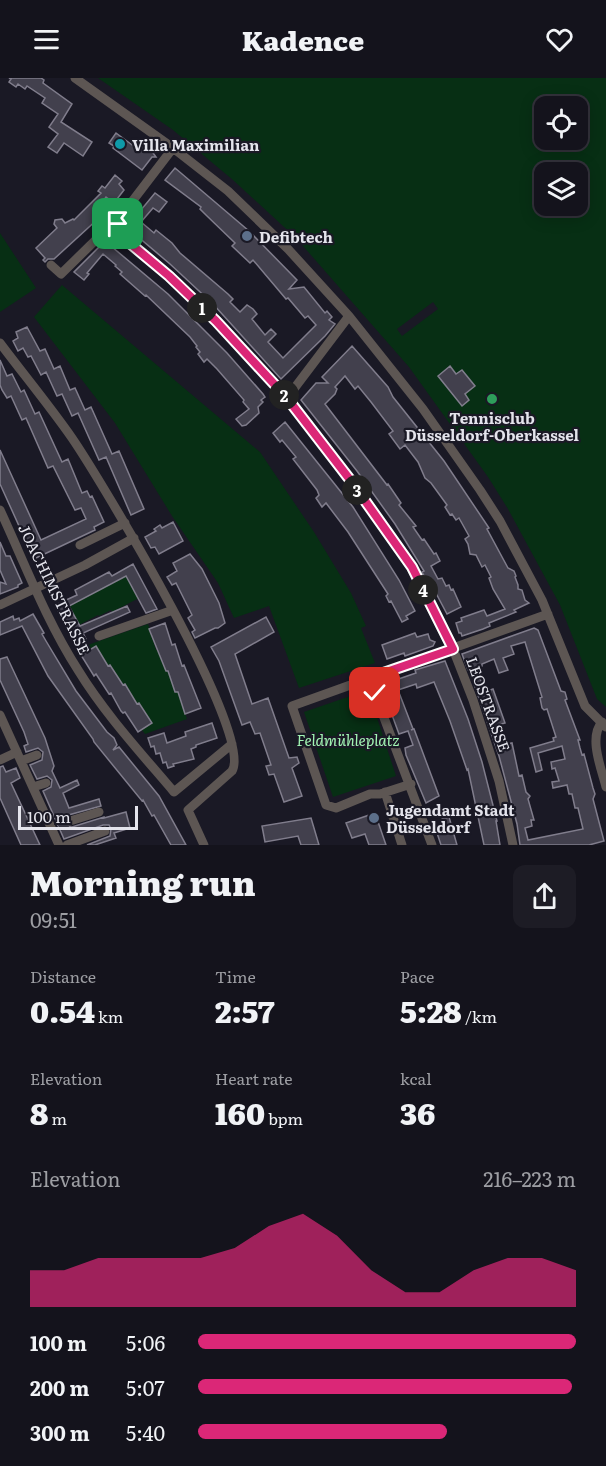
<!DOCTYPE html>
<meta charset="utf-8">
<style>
body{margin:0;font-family:Literata,serif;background:#1d1c25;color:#f1f3f6;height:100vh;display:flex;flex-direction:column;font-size:22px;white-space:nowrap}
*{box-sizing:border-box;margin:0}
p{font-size:20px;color:#9d9ea3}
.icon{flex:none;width:33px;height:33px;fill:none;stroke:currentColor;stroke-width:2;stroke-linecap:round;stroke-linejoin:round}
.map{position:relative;height:767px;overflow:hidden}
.sheet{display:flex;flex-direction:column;background:#14131c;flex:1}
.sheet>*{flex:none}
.controls{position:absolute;left:534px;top:18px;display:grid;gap:12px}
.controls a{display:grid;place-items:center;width:54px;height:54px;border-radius:12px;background:#14131c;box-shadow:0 3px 15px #0003,0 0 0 2px #33323b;font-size:30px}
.scale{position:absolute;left:18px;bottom:15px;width:120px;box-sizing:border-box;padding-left:6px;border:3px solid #e4e4ec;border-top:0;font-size:16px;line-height:21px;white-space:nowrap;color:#e4e4ec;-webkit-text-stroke:4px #1a1925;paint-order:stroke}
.pin{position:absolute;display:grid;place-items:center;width:51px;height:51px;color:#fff;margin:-26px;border-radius:12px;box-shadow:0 3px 9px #0006}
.km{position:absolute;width:30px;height:30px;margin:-15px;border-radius:50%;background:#222;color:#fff;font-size:16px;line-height:30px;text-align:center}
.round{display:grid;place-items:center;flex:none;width:63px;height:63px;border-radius:12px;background:#1d1c25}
.overview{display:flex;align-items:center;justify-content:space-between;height:102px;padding:0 30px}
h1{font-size:33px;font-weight:800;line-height:45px}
.stats{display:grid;grid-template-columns:repeat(3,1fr);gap:9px;height:102px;padding:6px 30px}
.stats div{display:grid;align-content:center}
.stats b{font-size:30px;font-weight:800}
.stats small{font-size:16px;font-weight:400}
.stats p{font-size:16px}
.chart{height:168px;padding:12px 30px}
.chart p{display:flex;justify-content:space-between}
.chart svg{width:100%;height:108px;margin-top:6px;fill:#db2777;opacity:.7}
ul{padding:0 30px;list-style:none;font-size:20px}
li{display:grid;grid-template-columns:96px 72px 1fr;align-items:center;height:45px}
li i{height:15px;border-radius:8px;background:#db2777}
header{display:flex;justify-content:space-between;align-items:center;height:78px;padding:0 30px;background:#14131c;font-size:27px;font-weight:800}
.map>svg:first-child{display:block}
.green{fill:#072f14;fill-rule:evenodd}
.building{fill:#42404d;stroke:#807d8c;stroke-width:1.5}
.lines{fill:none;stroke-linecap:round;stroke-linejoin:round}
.minor-tunnel{stroke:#383743;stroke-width:9;stroke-dasharray:9 4.5;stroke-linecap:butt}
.minor{stroke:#5d5653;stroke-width:9}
.route-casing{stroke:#fff;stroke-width:12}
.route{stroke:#db2777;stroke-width:8}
.culture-dot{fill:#0f9aa8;stroke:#1a1925;stroke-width:2}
.service-dot{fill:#5c6f8a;stroke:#1a1925;stroke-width:2}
.leisure-dot{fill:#2e9e5b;stroke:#1a1925;stroke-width:2}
.labels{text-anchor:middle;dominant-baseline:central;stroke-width:4.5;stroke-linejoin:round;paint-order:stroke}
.poi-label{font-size:15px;font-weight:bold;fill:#e4e4ec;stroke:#1a1925;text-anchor:start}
.street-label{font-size:15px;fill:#e4e4ec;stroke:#1a1925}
.park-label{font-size:15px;font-style:italic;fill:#a2f5b4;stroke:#1a1925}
</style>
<header><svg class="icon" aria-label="menu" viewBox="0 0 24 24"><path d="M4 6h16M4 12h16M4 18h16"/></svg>Kadence<svg class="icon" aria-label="heart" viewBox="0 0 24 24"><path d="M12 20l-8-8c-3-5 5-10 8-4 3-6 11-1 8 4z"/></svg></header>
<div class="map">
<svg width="606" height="767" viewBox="0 0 606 767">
<rect width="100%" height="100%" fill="#1a1925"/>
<path class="green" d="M98,0h508v629l-9,-8 -37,-94 -52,-96 -20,-32 -79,-110 -113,-129 -63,-58 -60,-50zM544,28h34v34h-34zM544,94h34v34h-34zM433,224l5,7 -36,27 -5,-7z
M0,155l36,55 -36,24z
M62,207l198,167 54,80 37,61 15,33 -5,2 14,35 -76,25 -30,-82 -35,12 -16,-35 -46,-67 -57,-93 -81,-106z
M126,498l13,22 -27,14 -1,-2 -12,6 -1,-1 -19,10 -10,-20z
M148,546l8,26h3l7,21h2l7,21h3l9,27 -42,15 -3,-4 10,-7 -13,-20 -2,1 -12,-20 -2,1 -13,-20 -2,1 -12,-20 -15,9 -2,-7z
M368,612l28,86 -63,21 -29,-85z"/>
<path class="building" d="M9,0h32l3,2 -1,3 29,21 -11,18 31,20 -9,14 -19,-13 -7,10 -9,-6 10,-13 -9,-7 9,-13 -16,-11 3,-5 -18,-12 -2,3 -7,-5 -2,3 -7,-5 2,-3z
M116,55l19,14 5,-6 4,3 2,-2 7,6 -2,2 5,7h-4l-10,13 -29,-22 1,-2 -5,-3z
M175,90l74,63 48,49 -8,9 15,-2 21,26 2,-2 5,6 -3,3 6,4 -10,12 -44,43 -68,-75 -43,-40 -40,-34 4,-6 -3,-2 24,-29 12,9 -8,10 -6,-4 -12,14 13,11 2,-3 16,13 8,10 48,41 5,5 -3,3 10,10 7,-7 6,4 4,5 -5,5 13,16 6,-6 5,5 -8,8 15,16 33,-33 -8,-9 -3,2 -17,-20 -2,1 -33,-39 -3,3 -18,-17 3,-3 -28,-27 -7,-7 1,-2 -36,-27z
M115,97l7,6 -3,3 5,6 -10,13 -8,-6 -8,11 4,4 -4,3 2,2 -46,42h-6l-3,3 -2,-2 2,-2 -9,-10 21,-20 -3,-4 1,-4 7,-1 3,4 8,-4 1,1 27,-27 -3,-2 4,-5 3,2z
M105,163l63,53 59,59 36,41 2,3 -4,3 2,2 -5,5 1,6 -13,12 -4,1 -6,-7 13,-10 -6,-7 1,-2 -27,-31 -10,-10 -3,3 -6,-8 2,-2 -4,-5 1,-1 -7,-9 -44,-42 -1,1 -25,-22 2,-2 -7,-6 1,-1 -13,-11 -16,19 2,1 -5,6 -10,-8z
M27,249l13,24 5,-2 9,20 6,-3 10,24 5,-2 10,22 6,-3 21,47 7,-3 25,58 -13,6 -25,-58 -7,3 -21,-47 -6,3 -10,-22 -5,2 -11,-24 -5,3 -10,-19 -3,1 -5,-9 -5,3 -5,-10 5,-3 -2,-6z
M352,268l36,41 5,10 51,64 45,67 -2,1 21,39 6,3 2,5 -1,1 3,8v4l4,1 3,10 4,3 -15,7 2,2 -27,11 1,3 -7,3 -21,7 -1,-3h-2l-3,-10 6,-2 -1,-3 23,-8 3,6 18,-7 -12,-20 -4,-11 2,-1 -6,-12 -3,2 -6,-12 -6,-1 -2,-10 -3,-5 4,-3 -10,-18 -3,2 -4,-6 -2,1 -5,-8 2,-2 -16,-22 -6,-5 -7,-16 -13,-17 -5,4 -11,-15 4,-3 -22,-29 -13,-16 -3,3 -10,-13 -10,11 2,2 -2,5 -10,10 62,81 1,-1 13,19 -2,2 17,21 -3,1 9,13 2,-1 10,15 2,-1 4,8 -9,5 7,13 4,-1 4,8 3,-1 2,5 2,-1 8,18 -14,7 -17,-32 -2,1 -6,-11 2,-1 -29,-47 -38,-53 -56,-71 15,-17h12l-6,-6z
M0,282l7,16 5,-2 9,18 3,-2 11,24 4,-2 23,50 6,-3 14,34 5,-2 3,6 2,-1 12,26 -10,5 1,3 -61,29 -34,-75v-34l41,90 45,-21 -5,-11 -6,2 -22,-44 -5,2 -22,-50 -4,2 -11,-24 -4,2 -5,-8 -2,-5z
M450,288l6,8 6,-4 13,16 -10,8 4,6 -7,6 -24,-30z
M285,344l68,85 46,73 16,31 -9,5 2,3 -6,3 -11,-21 -2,1 -3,-6 2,-2 -40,-62 -22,-29 -4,4 -6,-9 3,-3 -2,-5 -24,-31 3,-2 -14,-17 -2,2 -7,-9z
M173,444l10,19 -24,13 -4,-7 -4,1 -6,-11 11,-6 -2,-2 6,-4 2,3z
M0,464l6,14h4l12,27 -4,2v2l-18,7v-12l6,2 -6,-14z
M190,476l12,15 17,34 6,20 -7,5h-3l-20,10 -3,-6 3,-2 -7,-12 4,-3 -16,-32 -4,2 -5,-8 10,-6 -4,-8z
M133,486l24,45 -11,4 -20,-37 -57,30 11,20 47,-20 3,6 -47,21 3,6 -11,5 -20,-39 22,-10 -2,-5 34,-18 3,4z
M33,536l11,19 -2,1 4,7 30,50 31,41 7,6 3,7 -4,5 6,-3 40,49 27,49h-15l-17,-30 -2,1 -9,-16 -1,1 -48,-59 -1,-3 -45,-63 -26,-50 -22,9v-13l13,-6 1,4 5,-2 1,3z
M266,539l8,15 -39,22 17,50 16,-6 21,60 8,-1 2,6 -7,5 10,28 -18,6 -10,-28 -5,1 -3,-9 5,-1 -11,-32 -5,1 -5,-12 -8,3 -23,-64 -8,-14z
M165,545l7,22 3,-1 7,22 2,-1 17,43 -16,6 -7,-22h-3l-7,-21h-2l-17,-42z
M534,550l4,2 23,61 4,1 2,7 -2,1 15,40h-2l2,8 2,7 2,-1 9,34 2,6 -2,5 11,42 -15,4h-69l-3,-21 -18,-68 -26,-75 7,-3 5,14 8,-3 12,34 -8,2 6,20 9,-2 7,33 3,-1 4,17 4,4 -2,3 6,21h-3l1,6 -7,2 3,12 55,-11 -5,-21h-3l-3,-14h-3l-2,-9 -14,3 -1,-6 7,-1 -4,-13 -3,1 -1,-7 14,-3 -3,-13 -24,7 4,17 -6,2 -6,-24 24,-7 -1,-3 3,-1 -9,-28 -3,1 -2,-2 -2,-10 2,-1 -17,-55 -14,4 3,8 -11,4 5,12 -9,3 -5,-14 -12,5v2l-14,4 -6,-16z
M415,555l2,4 11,-3 2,6 5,2 -2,4 -28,10 -1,-3 -17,6 -5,-14z
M96,568l12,20 2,-1 13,20 2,-1 12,20 2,-1 13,20 -14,9 -13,-20 -2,1 -2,-2 -10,-18 -2,1 -13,-20 -2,2 -13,-21z
M7,579l38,81 9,28 -2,5 8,17 17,-8 2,5 -16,8 6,15 30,-9 2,7 -36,10 -2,4 2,6 7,1 32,-10v1l22,-6 4,16 -16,5 2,5 -21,7h-8l23,-9 1,-7 -2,-4h-6l-39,14 -21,-48 8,-4 1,-7 -5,-4 -10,3 -7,-14 12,-5 1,-8 -5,-4 -12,4 -2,-6 4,-2 -4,-12 -24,-52v-21z
M445,583l23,58 14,43 15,59h-1l4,24h-16l-16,-76 -1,1 -17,-49 -16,-39 -17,6 -1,-4 -18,6 15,39 -2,1 3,-1 25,67 -13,7 -20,-48 -1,-7 8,-3 -5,-14 -9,3 -18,-49 35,-12 -1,-3z
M212,645l5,15 -21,7v2l-5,2 3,10 -21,5 1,2 -6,2 -2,-6 -3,1 -3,-10 -4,1 -2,-8 -3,1 -3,-9 16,-5 3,10 19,-7 -1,-4z
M3,688l3,6 10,-4 4,10 -9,5 29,62h-19l-21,-47v-31z
M375,735l11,32h-17l-4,-11 -13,4 -6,-15z
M449,739l8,28h-16l-5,-15 8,-3 -2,-8z
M311,740l8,27h-18l-3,-9 -33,6 -3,-16z"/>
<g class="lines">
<path class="minor-tunnel" d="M59,749l11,-6"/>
<path class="minor" d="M75,0l98,70 55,43 60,58 61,67 74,93 57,81 20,31 42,79 43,106 21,21
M118,146l2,8 6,8 43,36 47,45 71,77 64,83 61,86 41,82 20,51 26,81 14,64
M118,146l3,-8 52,-68
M51,187l10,9 50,-49 7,-1
M0,265c24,32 49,62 72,95 28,41 183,297 160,333l-44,39 16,35
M287,320l62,-82
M0,432c25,54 46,110 78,160 27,44 63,83 96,122l58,-48
M80,467l45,-22
M0,527l85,-40 49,-27
M99,558l74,-26
M369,600l63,167
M0,637l59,130
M602,644c-14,16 0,48 4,65
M0,682l17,-8
M21,683l16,-6
M411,706l-31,10h-10l-34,14 -10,-3 -34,-99 256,-92
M33,709l13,-4
M385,714l17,53
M70,743l29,-9
M67,767l38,-14"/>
</g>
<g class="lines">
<defs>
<path id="route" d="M118,146l2,8 6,8 43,36 47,45 71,77 64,83 61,86 41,82 -84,29 6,15"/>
</defs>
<use href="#route" class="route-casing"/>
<use href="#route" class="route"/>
</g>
<circle class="culture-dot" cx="120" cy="66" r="6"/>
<g class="service-dot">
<circle cx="247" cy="158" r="6"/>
<circle cx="374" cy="740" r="6"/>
</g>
<circle class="leisure-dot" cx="492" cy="321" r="6"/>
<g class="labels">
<g class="poi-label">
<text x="132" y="66">Villa Maximilian</text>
<text x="259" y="158">Defibtech</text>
<text x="492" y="339" text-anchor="middle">Tennisclub<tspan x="492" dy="17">Düsseldorf-Oberkassel</tspan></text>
<text x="386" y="731">Jugendamt Stadt<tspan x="386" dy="17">Düsseldorf</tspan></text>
</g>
<g class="street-label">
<text transform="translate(55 511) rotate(64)">JOACHIMSTRASSE</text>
<text transform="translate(489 626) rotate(70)">LEOSTRASSE</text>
</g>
<g class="park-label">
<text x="348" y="661">Feldmühleplatz</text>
</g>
</g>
</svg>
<div class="controls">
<a><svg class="icon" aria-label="locate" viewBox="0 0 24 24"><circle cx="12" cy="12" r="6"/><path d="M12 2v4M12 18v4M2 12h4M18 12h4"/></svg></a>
<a><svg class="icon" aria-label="layers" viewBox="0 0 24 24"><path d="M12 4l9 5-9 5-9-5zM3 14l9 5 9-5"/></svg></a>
</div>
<div class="scale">100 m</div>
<div class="pin" style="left:118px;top:146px;background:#1e9e55"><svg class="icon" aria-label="arrive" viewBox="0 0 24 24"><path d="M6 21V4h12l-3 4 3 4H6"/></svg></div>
<div class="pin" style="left:375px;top:615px;background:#d93025"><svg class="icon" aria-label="check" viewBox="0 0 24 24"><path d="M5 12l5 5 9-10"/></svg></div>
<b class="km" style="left:202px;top:230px">1</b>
<b class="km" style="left:284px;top:317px">2</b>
<b class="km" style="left:357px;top:412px">3</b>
<b class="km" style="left:423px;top:512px">4</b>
</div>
<section class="sheet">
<div class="overview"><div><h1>Morning run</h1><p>09:51</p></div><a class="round"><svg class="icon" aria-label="share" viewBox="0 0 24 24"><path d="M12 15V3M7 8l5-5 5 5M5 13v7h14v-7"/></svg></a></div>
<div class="stats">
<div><p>Distance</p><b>0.54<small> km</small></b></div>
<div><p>Time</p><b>2:57</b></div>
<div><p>Pace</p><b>5:28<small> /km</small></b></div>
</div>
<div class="stats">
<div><p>Elevation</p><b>8<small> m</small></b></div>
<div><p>Heart rate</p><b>160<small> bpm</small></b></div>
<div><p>kcal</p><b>36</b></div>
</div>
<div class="chart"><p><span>Elevation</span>216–223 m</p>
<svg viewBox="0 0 160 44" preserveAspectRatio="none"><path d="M0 44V29L10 29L20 24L30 24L40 24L50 24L60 20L70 11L80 6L90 15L100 29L110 38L120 38L130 29L140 24L150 24L160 29V44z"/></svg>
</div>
<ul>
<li><b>100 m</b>5:06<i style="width:100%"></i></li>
<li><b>200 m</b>5:07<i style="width:99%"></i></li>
<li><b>300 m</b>5:40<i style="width:66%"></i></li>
</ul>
</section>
